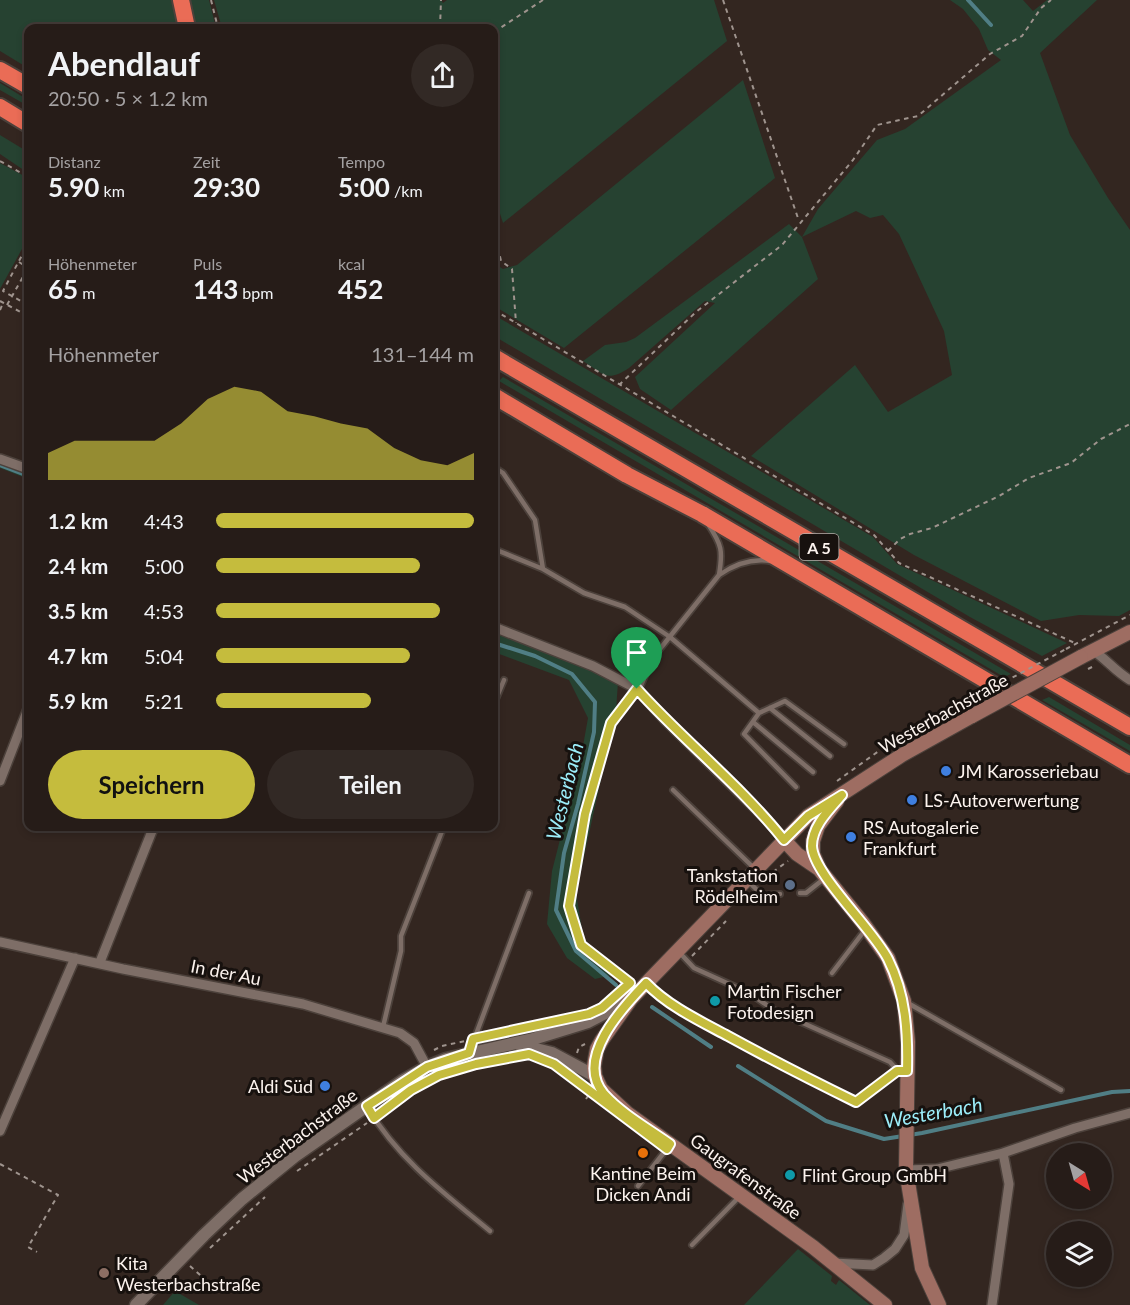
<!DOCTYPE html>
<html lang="de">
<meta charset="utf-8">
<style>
body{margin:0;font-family:Lato,sans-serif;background:#322925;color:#f1f3f6;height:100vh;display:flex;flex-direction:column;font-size:22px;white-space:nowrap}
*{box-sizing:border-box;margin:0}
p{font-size:20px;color:#a4a1a2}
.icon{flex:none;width:33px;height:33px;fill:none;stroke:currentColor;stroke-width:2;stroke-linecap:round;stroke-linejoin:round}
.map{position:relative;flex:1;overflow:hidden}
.panel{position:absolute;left:24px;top:24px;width:474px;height:807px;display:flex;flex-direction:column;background:#261c18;border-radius:12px;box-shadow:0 3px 9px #0003,0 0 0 2px #423a37}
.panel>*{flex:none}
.needle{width:39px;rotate:143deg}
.tools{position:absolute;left:1046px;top:1143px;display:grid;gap:12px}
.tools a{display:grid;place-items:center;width:66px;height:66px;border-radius:50%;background:#261c18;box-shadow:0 3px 9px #0003,0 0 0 2px #423a37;font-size:30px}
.pin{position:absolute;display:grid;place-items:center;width:51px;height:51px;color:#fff;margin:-62px -26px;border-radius:50% 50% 50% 0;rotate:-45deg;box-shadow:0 0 6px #0007}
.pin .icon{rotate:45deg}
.round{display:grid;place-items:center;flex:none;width:63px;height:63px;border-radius:32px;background:#322925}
.headline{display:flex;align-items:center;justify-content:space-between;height:102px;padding:0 24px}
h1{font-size:33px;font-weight:700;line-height:45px}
.stats{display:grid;grid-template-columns:repeat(3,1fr);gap:9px;height:102px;padding:6px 24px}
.stats div{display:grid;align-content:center}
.stats b{font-size:26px;font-weight:700}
.stats small{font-size:16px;font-weight:400}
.stats p{font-size:16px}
.chart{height:168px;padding:12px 24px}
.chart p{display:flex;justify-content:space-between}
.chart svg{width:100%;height:108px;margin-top:6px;fill:#c5bc3d;opacity:.7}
.button{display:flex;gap:12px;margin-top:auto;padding:12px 24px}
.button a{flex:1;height:69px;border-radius:36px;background:#c5bc3d;color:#111;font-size:24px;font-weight:700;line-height:69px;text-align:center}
.button a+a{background:#322925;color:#f1f3f6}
ul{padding:0 24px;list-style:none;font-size:20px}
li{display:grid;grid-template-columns:96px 72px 1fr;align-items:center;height:45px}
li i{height:15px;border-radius:8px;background:#c5bc3d}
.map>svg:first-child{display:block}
.green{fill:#264231}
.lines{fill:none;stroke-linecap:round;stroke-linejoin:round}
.stream{stroke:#507e85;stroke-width:4}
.service-casing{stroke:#4c413b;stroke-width:8}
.minor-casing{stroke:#4c413b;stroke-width:12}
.tertiary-casing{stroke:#4c413b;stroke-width:15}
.secondary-casing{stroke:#4c413b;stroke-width:16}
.motorway-casing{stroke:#4c413b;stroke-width:20}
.path{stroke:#9f948e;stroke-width:2;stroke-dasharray:4.5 4.5;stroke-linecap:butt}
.service{stroke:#7e6e67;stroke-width:4.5}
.minor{stroke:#7e6e67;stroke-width:9}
.tertiary{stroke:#7e6e67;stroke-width:12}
.secondary{stroke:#9e6d62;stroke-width:14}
.motorway{stroke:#ea6c56;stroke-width:16}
.secondary-bridge-casing{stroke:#4c413b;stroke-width:16;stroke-linecap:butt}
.path-bridge{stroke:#9f948e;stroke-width:2;stroke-dasharray:4.5 4.5;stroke-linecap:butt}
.secondary-bridge{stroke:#9e6d62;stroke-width:14}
.route-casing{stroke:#fff;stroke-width:12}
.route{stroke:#c5bc3d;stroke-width:8}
.shop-dot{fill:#3f7fe0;stroke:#17110e;stroke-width:2}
.service-dot{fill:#5c6f8a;stroke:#17110e;stroke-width:2}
.culture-dot{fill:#0f9aa8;stroke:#17110e;stroke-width:2}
.food-dot{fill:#e8710a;stroke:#17110e;stroke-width:2}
.education-dot{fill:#8d6e63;stroke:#17110e;stroke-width:2}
.labels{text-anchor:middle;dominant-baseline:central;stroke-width:6;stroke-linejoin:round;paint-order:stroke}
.shield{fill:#17110e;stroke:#b7afab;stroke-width:1.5}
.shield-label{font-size:16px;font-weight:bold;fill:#fcf3ee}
.street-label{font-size:18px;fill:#fcf3ee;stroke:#17110e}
.poi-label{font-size:18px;fill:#fcf3ee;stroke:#17110e;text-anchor:start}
.water-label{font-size:20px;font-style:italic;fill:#9ceefa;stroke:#17110e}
</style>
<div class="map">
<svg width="1130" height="1305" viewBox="0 0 1130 1305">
<rect width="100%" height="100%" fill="#332620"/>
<path class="green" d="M0,0h171l7,28h-150v40l-28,-17z
M190,0h19l7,28h-21z
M214,0h227l2,3 4,-3h267l13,41 -224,182 -9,-28v-167h-272z
M950,0h73l10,11 14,-11h50l-57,53 30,82 38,63 22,32v380l-11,6 -40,-1 -38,6 -127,-66 -163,-99 104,-91 33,47 64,-37 -8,-44 -45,-97 -16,-19 -13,3 -14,-7 -54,26 16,42 -147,131 -31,-21 -5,-12 80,-74 -10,-2 -76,67c-23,15 -25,6 -46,-7l22,-16 21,-3 9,-4 154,-114 13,13 16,-28 59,-69 28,-11 96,-69 -13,-10 -9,-21 -16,-20z
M743,80l32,98 -211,170 -70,-42v-43l9,6 14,-4z
M0,83l28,17v6l-28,-16z
M0,135l28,17v21l-28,-19z
M0,163l28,15v60l-28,51z
M494,315l379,222 24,27 170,79 -25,13 -72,-39 -476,-281z
M503,377l508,297 -7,3 -505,-296z
M0,454l28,10v15l-28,-11z
M494,625l105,39 19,18 -2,29 -40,182 8,48 28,34 -17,4 -28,-21 -20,-34 5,-53 29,-114 7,-39 -19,-38 -75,-28z
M1049,697l81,48v6l-88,-51z
M798,1249l34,27 -1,5 5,4 3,-5 31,25h-126z
M175,1291l24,14h-36z"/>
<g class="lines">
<path class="stream" d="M968,0l23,25
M0,465l28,11
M494,643l41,13 37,18 23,28 -1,30 -16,72 -14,49 -8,57 20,41 40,34
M652,1007l59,40
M738,1066l88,55 58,18 38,-6 190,-41 18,-1"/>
<defs>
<path id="service" d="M494,467l9,6 32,47 8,49
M708,524c14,21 15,27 11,51
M494,549l49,20 41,24 41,14 45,30 89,76 -15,21 52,53
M648,664l71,-89c16,-11 32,-17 51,-14
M494,704l10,-24
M770,708l60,48
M759,713l26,-12 59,43
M753,722l60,50
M673,790l81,78
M747,880l15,15 18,-1
M800,893h6l19,-15
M679,952l15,16 55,25 25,17 116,52 8,9
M832,973l33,-43
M648,985c21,23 54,37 81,52 42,22 84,44 127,65l41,-31
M906,1002l155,88
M383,1027l18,-76v-15l43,-110
M469,1053l60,-160
M368,1108c30,51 77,86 122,123
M638,1186l31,-40
M692,1245l47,-48"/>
<path id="minor" d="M0,459l28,10
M494,627l99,39 44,23 28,31 103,101 16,19
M1094,651c13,9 22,21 36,29
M637,689l11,-25
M0,781l28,-72
M0,942l123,27 180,35 97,29 14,10 13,24
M100,962l54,-136
M0,1131l75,-173
M906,1170l31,-1 66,-16
M833,1263l40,2 11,-7 11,-9 9,-14 4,-31
M992,1305l17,-121 -6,-31 72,-25 55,-15"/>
<path id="tertiary" d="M520,1045l32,8 43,23
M136,1305l68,-70 38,-36 53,-43 109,-76 23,-13 19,-8 87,-20 55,-17 42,-22"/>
<path id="secondary" d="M1081,657l49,-25
M837,801l-19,25 -5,15v13l7,16 43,53 25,35 16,43 4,41 -2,128 16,98 17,37
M784,840l13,14 22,15
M885,1305l-72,-58 -186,-134 -26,-24 -6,-13 -1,-10 3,-17 5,-9 29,-41 177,-183 94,-61 70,-39"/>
<path id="motorway" d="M181,0l6,28
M0,70l28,16
M0,107l28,17
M494,357l636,370
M494,396l133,79 75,39 428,251"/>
</defs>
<use href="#service" class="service-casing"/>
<use href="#minor" class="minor-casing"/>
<use href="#tertiary" class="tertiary-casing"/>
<use href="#secondary" class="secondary-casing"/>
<use href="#motorway" class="motorway-casing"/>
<path class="path" d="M211,0l7,28
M723,0l76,221
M440,28l1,-28
M494,32l49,-32
M0,161l28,16
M494,230l7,31 11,8 4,54
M19,262l9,6
M0,301l28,15
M7,305l21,-37
M28,305l-25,-14 25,-47
M0,310l3,-7
M494,310l380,225 25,28 178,81
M619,385l77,-73 86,-67 71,-85 24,-35 41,-9 72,-62 32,-18 19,-28 10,-8
M888,551l12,-12 10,-5 22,-6 67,-32 30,-18 42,-15 30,-24 29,-15
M1066,649l64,-34
M837,781l46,-33 74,-41
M773,872l15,-11
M692,956l34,-35
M631,983l-50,-38 -12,-39 16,-92 26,-91 20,-26
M434,1050l8,-4 23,-5
M577,1053l2,-6 6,-3
M571,1078l16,13
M586,1099l4,-6
M381,1112l15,-10
M0,1164l58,31 -30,52 9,5
M297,1171l70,-48
M210,1248l55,-51
M190,1266l18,16"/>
<use href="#service" class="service"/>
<use href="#minor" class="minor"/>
<use href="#tertiary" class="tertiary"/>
<use href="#secondary" class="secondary"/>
<use href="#motorway" class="motorway"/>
<defs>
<path id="secondary-bridge" d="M972,716l109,-59"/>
</defs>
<use href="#secondary-bridge" class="secondary-bridge-casing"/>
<path class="path-bridge" d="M1088,669l8,-4
M957,707l109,-58"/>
<use href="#secondary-bridge" class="secondary-bridge"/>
</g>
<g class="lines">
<defs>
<path id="route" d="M637,689c47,52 103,96 147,151l24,-24 34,-21c-12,14 -30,31 -30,51 1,28 61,83 76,113 18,36 20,73 19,112h-10l-41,31c-43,-21 -86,-43 -128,-66 -28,-15 -60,-30 -82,-53 -24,25 -72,76 -42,111 18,20 45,35 66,50l-3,5 -113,-85 -25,-10 -53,10 -37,11 -28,15 -37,28 -7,-12 60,-39 42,-14 4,-14 116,-25 13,-6 28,-25 -49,-38 -12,-39 16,-92 26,-91z"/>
</defs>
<use href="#route" class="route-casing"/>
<use href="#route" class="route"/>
</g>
<g class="shop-dot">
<circle cx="946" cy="771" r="6"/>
<circle cx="912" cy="800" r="6"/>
<circle cx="851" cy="837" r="6"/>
<circle cx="325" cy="1086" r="6"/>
</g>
<circle class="service-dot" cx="790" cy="885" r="6"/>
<g class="culture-dot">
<circle cx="715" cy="1001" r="6"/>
<circle cx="790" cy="1175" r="6"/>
</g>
<circle class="food-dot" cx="643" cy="1153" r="6"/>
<circle class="education-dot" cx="104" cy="1273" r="6"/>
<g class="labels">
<rect class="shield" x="799.5" y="534" width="39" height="26" rx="4.5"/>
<g class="shield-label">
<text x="819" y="547">A 5</text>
</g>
<g class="street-label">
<text transform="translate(943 713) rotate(-29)">Westerbachstraße</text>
<text transform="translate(226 972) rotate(11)">In der Au</text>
<text transform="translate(297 1136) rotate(-37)">Westerbachstraße</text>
<text transform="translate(746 1176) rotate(36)">Gaugrafenstraße</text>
</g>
<g class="poi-label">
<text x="958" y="771">JM Karosseriebau</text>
<text x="924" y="800">LS-Autoverwertung</text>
<text x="863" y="827">RS Autogalerie<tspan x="863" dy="21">Frankfurt</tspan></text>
<text x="778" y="875" text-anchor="end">Tankstation<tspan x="778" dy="21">Rödelheim</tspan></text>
<text x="727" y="991">Martin Fischer<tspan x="727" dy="21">Fotodesign</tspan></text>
<text x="313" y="1086" text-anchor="end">Aldi Süd</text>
<text x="643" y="1173" text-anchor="middle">Kantine Beim<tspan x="643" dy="21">Dicken Andi</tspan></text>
<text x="802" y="1175">Flint Group GmbH</text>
<text x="116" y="1263">Kita<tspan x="116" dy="21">Westerbachstraße</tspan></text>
</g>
<g class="water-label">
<text transform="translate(564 791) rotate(-76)">Westerbach</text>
<text transform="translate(933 1112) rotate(-10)">Westerbach</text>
</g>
</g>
</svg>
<div class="tools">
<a><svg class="needle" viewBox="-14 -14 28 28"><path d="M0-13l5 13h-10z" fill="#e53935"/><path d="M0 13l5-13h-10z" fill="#a4a1a2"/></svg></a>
<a><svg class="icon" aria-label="layers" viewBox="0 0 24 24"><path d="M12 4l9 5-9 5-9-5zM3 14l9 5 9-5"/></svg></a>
</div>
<div class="pin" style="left:637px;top:689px;background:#1e9e55"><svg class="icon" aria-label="arrive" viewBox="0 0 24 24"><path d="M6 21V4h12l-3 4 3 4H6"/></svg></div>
<section class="panel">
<div class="headline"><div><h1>Abendlauf</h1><p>20:50 · 5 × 1.2 km</p></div><a class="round"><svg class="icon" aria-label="share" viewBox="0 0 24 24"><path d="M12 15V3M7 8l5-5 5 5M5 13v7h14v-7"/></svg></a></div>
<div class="stats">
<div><p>Distanz</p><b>5.90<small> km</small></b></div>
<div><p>Zeit</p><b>29:30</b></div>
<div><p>Tempo</p><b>5:00<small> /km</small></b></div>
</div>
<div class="stats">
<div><p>Höhenmeter</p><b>65<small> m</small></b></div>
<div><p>Puls</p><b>143<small> bpm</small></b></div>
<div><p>kcal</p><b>452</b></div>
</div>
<div class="chart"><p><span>Höhenmeter</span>131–144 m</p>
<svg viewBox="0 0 160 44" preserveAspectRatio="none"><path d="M0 44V33L10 28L20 28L30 28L40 28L50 21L60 11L70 6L80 8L90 16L100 18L110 21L120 23L130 31L140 36L150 38L160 33V44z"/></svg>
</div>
<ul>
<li><b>1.2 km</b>4:43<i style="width:100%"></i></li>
<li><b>2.4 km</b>5:00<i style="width:79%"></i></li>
<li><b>3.5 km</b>4:53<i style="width:87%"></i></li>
<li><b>4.7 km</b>5:04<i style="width:75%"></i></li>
<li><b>5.9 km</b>5:21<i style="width:60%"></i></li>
</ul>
<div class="button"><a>Speichern</a><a>Teilen</a></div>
</section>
</div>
